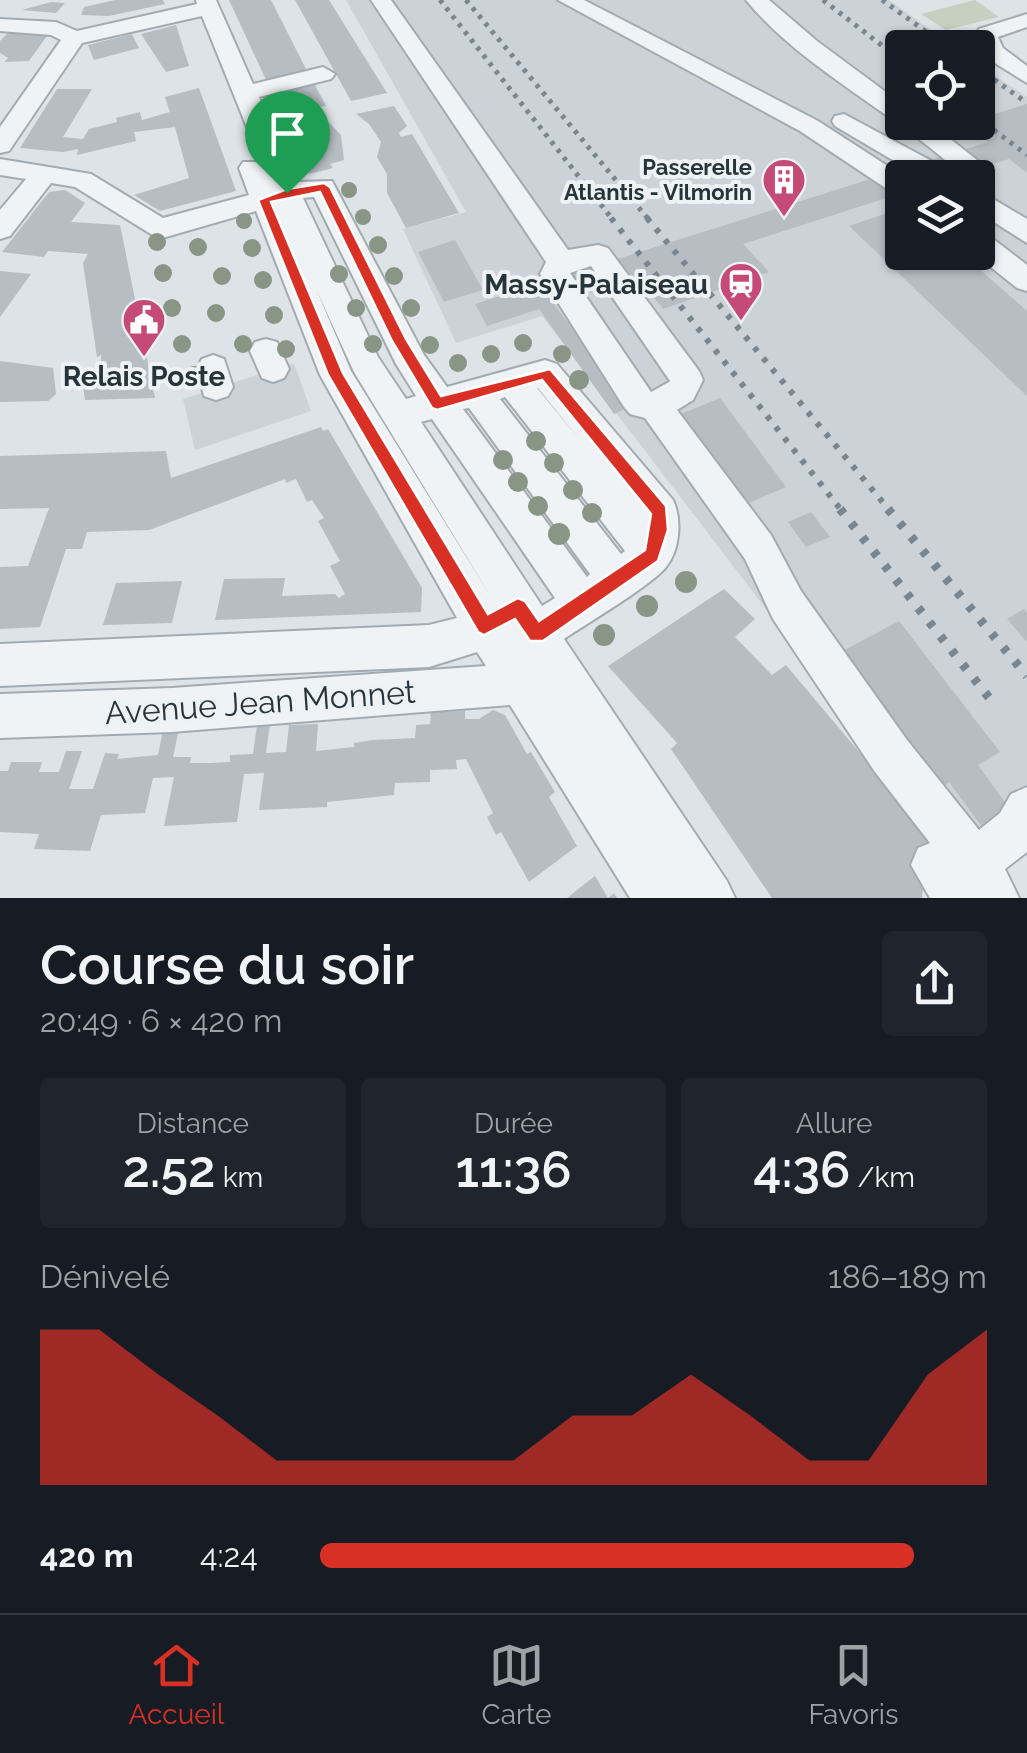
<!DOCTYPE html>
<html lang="fr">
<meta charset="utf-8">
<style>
body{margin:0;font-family:Raleway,sans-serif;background:#20242c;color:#f1f3f6;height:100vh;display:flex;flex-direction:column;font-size:38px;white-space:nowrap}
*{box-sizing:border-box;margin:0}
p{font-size:32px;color:#9ea1a6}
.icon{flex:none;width:55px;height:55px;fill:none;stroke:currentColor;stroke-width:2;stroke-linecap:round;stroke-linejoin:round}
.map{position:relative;height:898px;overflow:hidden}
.panel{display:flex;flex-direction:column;background:#171b24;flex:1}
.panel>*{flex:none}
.tools{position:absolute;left:885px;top:30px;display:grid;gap:20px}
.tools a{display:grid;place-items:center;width:110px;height:110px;border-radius:10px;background:#171b24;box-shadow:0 2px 8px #0004;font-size:50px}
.pin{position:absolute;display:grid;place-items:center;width:85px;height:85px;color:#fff;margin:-102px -42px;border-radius:50% 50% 50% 0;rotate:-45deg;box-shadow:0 0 10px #0007}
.pin .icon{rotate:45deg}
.round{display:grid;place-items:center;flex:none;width:105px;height:105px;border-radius:10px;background:#20242c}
.overview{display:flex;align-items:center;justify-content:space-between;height:170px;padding:0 40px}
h1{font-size:55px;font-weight:600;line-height:75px}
.figures{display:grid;grid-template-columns:repeat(3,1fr);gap:15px;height:170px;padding:10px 40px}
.figures div{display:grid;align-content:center;border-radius:10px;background:#20242c;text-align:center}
.figures b{font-size:50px;font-weight:600}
.figures small{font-size:28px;font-weight:400}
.figures p{font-size:28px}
.chart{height:280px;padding:20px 40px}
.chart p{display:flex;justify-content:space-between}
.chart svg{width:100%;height:180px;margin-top:10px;fill:#d93025;opacity:.7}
ul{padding:0 40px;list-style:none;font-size:32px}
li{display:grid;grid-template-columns:160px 120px 1fr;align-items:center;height:75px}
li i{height:25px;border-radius:12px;background:#d93025}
.dock{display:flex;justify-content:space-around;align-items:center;height:140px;border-top:2px solid #363941;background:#171b24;font-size:28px;color:#9ea1a6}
.dock a{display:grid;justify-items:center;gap:5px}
.dock .current{color:#d93025}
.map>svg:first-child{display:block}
.built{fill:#ccd3d8;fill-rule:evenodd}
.green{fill:#c7d0c0}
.building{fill:#b6bdc3}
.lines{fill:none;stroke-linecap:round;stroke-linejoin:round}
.minor-casing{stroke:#a4abb0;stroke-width:4}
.minor{fill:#f0f3f5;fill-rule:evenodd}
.rail-far2{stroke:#79868f;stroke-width:5;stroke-dasharray:4 6;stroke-linecap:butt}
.rail-far1{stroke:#79868f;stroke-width:6;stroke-dasharray:5 9;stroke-linecap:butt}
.rail{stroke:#79868f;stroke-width:9;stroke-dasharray:6 12;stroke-linecap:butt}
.tree{fill:#899686}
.route{fill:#d93025;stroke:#fff;stroke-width:2.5;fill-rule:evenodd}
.labels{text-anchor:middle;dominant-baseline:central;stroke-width:8;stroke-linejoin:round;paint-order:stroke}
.far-poi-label{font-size:22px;font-weight:bold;fill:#28343c;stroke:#edf2f4;text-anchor:end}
.poi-label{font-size:28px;font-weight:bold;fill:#28343c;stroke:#edf2f4;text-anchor:end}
.near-street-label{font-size:32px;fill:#28343c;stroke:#edf2f4}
</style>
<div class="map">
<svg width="1027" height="898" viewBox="0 0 1027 898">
<rect width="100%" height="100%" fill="#dee3e7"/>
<path class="built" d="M346,0h543l66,47 -53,1v74h76v-58l49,33v699l-76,55 -409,-535 -86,27 -53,-114 63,-17zM902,178h76v74h-76z
M294,363l17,48 -116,39 -12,-51z"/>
<path class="green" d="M975,0l24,17 -53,13 -25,-16z"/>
<path class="building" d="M115,0h48l2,4 -56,12 -28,-1 3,-8z
M229,0h42l36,71 -41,9z
M295,0h34l58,93 -36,8z
M51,2l14,1 -9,10 -34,-3z
M176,25l13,41 -23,6 -25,-38z
M8,33l39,3 -18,25 -25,1 4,-4 -8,-5v-12z
M132,34l7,14 -45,12 -6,-15z
M297,85h18l11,21 -8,1 4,8 19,20 3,25 -14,4 3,4 -24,6 -28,-59 -8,-20z
M199,88l37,103 -76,20 -26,-16 55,-17 -14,-51 -41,5 2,9 -59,14 1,-6 -15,3 -43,-4 37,-59h35l-29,48 20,2 6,-10 28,-7 -1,-4 24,-6 2,8 28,-8 -5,-15z
M1027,104v69l-18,-14 -59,19h-48v15l-159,51 26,28 -106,37 -25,-31 -84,26 76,103 -16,7 -75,-105 -52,17 -12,-22 513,-162 -25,-18 15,-2v-3z
M394,106l13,20 -8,7 2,4 11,-3 47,79 -53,15 -19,-35v-19l-10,-17 4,-15 -12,-18 -13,-10z
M65,190l20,13 -14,19 49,3 35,173 -70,2 -4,-28h16l4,-11v-6l-4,2 -14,-94 5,-9 -40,-3 -4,6 -42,-5 47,-60z
M902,208v44h58l67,59v85l-178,-170z
M455,240l28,50 -39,12 -26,-50z
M0,271l31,3 -31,43z
M0,361l53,7 3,26 -8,7 -48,1z
M720,398l66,89 -42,18 -63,-91z
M321,427l2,4 5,-2 94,159 -1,24 -206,8 9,-41 61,-1 -3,18 53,-2 4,4 6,-4 -15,-28 10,-5 -22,-40 6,-3 -12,-18 -5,2 -11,-23 -10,4 -1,-4 -136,51 -62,2 -5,17h-16l-26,78 -40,2v-62l28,-1 21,-58 -49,1v-53l166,-5 5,27z
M811,512l19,25 -24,10 -18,-25z
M182,581l-10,42 -69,2 13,-42z
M724,589l31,30 -20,18 37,38 14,-10 159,189 -21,22 -2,22h-150l-101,-149 6,-6 -69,-77z
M1024,609l3,4v29l-20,-23z
M899,621l101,131 -22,13 31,43 -27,19 -33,-45 -13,9 -97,-138z
M493,710l12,5 22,39 4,-2 24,40 -6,5 28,49 -48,36 -28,-50 -5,3 -9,-18 6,-4 -27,-54 -10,1 1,9 -27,1v12l-35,1 -1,12 -67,7v5l-68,3 5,-37 -20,1 -7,48 -38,2 -35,2 10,-49 -21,1 -8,35 -44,2 -11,36 -56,-2 5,-15 -39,-2v-61h8l3,-9h31l-3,10h20l7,-21h16l-13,38h24l12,-36 14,1 -2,5 41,-4 7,-34 16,-1 -8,37h18l-1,6h20l20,-1v-7l23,-1 5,-36 13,-1 -5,36 20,-1 3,-27 29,-1 -2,27 38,-4v-4l18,-3 43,-2 1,-13 14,-1 1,-12 34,-1v8h14z
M595,876l13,22 6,-5 3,5h-50z"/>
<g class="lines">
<defs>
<path id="minor" d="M196,0h20l37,84 70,-17 12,7 -4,5 -72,18 37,85 36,-1 92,174 23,32 98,-27 12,4 116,136c9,19 7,50 -7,67 -14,18 -80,57 -102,72l163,242 8,17h-105l-120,-193 -338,27 -172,6v-44l172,-6 314,-22 -9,-14 -48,15 -429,19v-42l429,-19 28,-7 -137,-243 -64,-164 -97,28 -84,-52 -24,-4 -41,53 -10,3v-29l26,-31 -26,-4v-16l91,15 72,44 86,-23 -10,-27 4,-6h18l-59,-146 -120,27 -73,108 -9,2v-26l61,-87 -10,-5 -51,-4v-12l56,3 21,9 120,-27zM314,197l82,167 20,32 -10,3 -28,-42 -75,-159zM316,289l38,83 139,228 -142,-229zM537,388h1l41,51zM505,397l120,154 -4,3 -121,-155zM469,408l121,166 -3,3 -124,-168zM432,419l123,179 -13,8 -121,-184z
M371,0h20l177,250 30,-5 10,3 91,123 4,9 -10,20 -16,10 94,125 30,56 106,149 72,90 21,-17 11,-19 16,-7v65l-22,17 14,29h-89l-19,-33 7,-17 12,-5 -55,-71 -102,-153 -28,-60 -100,-141 -15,-4 -6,-7 -84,-133 6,-12zM591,266l79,115 -1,1 -18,10 -81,-119z
M558,0h26l234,121 88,57h-4v18l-9,-3 -93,-62z
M746,0h23l48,41 85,63v18h27l58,46 4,12 -4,6 -9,2v-10h-13c-65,-63 -163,-109 -219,-178z
M1027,14v13l-29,10 5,11 24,18v17l-40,-25 -11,-24 3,-5z
M844,114l108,58 4,6h-33l-88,-52 -3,-5 3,-5z
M978,190l49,29v24l-49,-31z
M978,232l10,3 39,30v26l-10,-3 -45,-36h6z
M266,339l11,3 12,27 -5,9 -11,4 -11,-4 -12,-27 5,-9z
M213,355l11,4 9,28 -5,9 -12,4 -12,-4 -7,-28 5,-9z"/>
</defs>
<use href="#minor" class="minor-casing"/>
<use href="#minor" class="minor"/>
<path class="rail-far2" d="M440,0l173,220
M466,0l183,220
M823,0l79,61
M882,0l67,48
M978,68l49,35
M978,118l49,37"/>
<path class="rail-far1" d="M611,218l231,293
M647,218l243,293"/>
<path class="rail" d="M840,509l154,195
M888,509l139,167"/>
</g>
<g class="tree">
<circle cx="349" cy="190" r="8"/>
<circle cx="363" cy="217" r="8"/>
<circle cx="244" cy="221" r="8"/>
<circle cx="157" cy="242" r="9"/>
<circle cx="378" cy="245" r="9"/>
<circle cx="198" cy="247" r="9"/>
<circle cx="252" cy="248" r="9"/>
<circle cx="163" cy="273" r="9"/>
<circle cx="339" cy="274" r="9"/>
<circle cx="222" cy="276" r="9"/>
<circle cx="394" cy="276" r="9"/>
<circle cx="263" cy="280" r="9"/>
<circle cx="172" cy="308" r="9"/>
<circle cx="356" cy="308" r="9"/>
<circle cx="411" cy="308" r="9"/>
<circle cx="216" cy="313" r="9"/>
<circle cx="274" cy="315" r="9"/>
<circle cx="523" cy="343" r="9"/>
<circle cx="182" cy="344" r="9"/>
<circle cx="243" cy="344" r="9"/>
<circle cx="373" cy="344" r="9"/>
<circle cx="430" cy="345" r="9"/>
<circle cx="286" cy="349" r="9"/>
<circle cx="491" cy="354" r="9"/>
<circle cx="562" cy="354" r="9"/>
<circle cx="458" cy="363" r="9"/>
<circle cx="194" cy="375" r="9"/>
<circle cx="579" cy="380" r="10"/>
<circle cx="536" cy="441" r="10"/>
<circle cx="503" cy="460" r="10"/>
<circle cx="554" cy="463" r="10"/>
<circle cx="518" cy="482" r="10"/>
<circle cx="573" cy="490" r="10"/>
<circle cx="538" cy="506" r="10"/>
<circle cx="592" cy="513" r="10"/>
<circle cx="559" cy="534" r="11"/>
<circle cx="686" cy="582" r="11"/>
<circle cx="647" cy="606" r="11"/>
<circle cx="604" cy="635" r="11"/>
</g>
<path class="route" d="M324,183l6,4 76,152 35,57 109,-27 116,137 2,24 -10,31 -115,80h-13l-15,-22 -31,16 -6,-3 -150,-257 -70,-175 29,-11zM320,192l72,149 40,67 5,2 105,-30 109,134 -6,36 -106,71 -14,-20 -7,-3 -30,16 -145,-241 -72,-171z"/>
<defs>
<symbol id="building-pin" viewBox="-11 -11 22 30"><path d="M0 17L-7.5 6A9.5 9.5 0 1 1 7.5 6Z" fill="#c54a75" stroke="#edf2f4"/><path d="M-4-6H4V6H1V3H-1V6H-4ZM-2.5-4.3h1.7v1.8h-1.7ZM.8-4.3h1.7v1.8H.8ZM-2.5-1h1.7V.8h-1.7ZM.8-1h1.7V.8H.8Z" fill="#fff"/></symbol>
<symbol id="station-pin" viewBox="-11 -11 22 30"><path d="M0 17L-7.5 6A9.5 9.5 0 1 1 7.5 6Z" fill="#c54a75" stroke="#edf2f4"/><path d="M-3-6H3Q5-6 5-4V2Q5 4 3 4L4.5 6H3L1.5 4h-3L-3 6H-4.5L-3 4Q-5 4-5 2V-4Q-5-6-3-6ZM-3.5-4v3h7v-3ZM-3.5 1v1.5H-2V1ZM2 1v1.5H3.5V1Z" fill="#fff"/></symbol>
<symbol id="civic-pin" viewBox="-11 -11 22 30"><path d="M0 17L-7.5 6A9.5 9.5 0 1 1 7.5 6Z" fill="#c54a75" stroke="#edf2f4"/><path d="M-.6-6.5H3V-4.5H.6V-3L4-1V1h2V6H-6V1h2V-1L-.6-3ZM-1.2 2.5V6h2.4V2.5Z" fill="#fff"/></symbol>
</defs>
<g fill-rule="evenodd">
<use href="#building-pin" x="759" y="155" width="50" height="68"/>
<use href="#station-pin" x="716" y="259" width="50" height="68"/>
<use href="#civic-pin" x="119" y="295" width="50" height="68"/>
</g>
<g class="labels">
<g class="far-poi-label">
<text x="752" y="167">Passerelle<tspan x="752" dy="25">Atlantis - Vilmorin</tspan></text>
</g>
<g class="poi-label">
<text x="708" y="284">Massy-Palaiseau</text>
<text x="144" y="376" text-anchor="middle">Relais Poste</text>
</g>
<g class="near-street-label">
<text transform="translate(260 702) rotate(-4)">Avenue Jean Monnet</text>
</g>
</g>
</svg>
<div class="tools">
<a><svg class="icon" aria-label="locate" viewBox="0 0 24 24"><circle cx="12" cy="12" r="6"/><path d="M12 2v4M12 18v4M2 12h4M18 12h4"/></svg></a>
<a><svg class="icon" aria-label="layers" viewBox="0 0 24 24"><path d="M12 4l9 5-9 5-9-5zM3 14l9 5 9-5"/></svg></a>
</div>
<div class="pin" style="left:287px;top:193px;background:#1e9e55"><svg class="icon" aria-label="arrive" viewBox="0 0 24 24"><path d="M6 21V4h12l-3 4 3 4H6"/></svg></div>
</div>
<section class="panel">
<div class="overview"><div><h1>Course du soir</h1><p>20:49 · 6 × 420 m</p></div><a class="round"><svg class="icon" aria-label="share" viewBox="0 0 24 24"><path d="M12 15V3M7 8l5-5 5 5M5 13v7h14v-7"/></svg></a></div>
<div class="figures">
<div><p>Distance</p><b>2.52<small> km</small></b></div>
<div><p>Durée</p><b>11:36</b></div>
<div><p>Allure</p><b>4:36<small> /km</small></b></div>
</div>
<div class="chart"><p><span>Dénivelé</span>186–189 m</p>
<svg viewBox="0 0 160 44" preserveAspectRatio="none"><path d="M0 44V6L10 6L20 17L30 27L40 38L50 38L60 38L70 38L80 38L90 27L100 27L110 17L120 27L130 38L140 38L150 17L160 6V44z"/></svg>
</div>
<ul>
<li><b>420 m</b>4:24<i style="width:89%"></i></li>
</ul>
</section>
<nav class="dock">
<a class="current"><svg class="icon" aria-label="home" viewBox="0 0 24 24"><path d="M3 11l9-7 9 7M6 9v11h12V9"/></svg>Accueil</a>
<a><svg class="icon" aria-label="map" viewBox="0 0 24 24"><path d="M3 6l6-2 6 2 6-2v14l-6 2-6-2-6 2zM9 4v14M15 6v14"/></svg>Carte</a>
<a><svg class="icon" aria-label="saved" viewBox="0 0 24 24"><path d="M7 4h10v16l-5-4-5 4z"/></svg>Favoris</a>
</nav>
